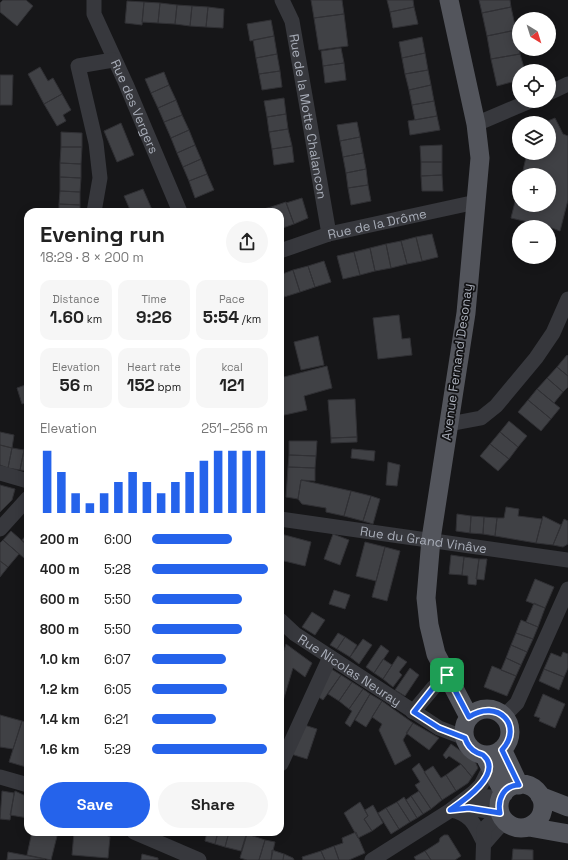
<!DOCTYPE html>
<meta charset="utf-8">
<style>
body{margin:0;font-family:"Space Grotesk",sans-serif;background:#f6f6f6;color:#222;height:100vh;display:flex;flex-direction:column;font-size:15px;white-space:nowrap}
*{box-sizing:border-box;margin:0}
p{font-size:13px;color:#767676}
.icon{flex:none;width:22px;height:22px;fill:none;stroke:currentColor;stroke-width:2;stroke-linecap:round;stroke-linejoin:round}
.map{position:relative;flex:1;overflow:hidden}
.sheet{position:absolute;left:24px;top:208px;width:260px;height:628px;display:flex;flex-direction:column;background:#fff;border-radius:12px;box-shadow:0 2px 10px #0003}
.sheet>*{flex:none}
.needle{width:26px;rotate:142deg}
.fabs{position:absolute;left:512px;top:12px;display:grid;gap:8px}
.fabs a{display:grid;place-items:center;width:44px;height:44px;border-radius:50%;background:#fff;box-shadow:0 2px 10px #0003;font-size:20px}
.pin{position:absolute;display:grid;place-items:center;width:34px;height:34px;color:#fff;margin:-17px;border-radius:8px;box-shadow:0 2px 6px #0006}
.round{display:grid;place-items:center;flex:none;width:42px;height:42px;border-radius:21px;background:#f6f6f6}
.head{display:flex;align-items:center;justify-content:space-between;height:68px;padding:0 16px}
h1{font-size:22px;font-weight:700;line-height:30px}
.figures{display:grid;grid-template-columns:repeat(3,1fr);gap:6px;height:68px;padding:4px 16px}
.figures div{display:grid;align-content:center;border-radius:10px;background:#f6f6f6;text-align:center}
.figures b{font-size:17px;font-weight:700}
.figures small{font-size:11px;font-weight:400}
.figures p{font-size:11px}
.chart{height:112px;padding:8px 16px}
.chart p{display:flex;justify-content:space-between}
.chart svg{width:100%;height:72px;margin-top:4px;stroke:#2563eb;stroke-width:6}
.button{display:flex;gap:8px;margin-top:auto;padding:8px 16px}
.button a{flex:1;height:46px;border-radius:24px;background:#2563eb;color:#fff;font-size:16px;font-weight:700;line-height:46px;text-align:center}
.button a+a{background:#f6f6f6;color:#222}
ul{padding:0 16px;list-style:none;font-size:13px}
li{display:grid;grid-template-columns:64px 48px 1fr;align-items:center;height:30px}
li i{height:10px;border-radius:5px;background:#2563eb}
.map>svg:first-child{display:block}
.building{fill:#404145;stroke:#303034}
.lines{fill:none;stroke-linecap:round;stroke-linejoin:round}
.minor{stroke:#37383d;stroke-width:15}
.major{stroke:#53555c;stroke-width:19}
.route-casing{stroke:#fff;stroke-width:8}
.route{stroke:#2563eb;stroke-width:5}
.labels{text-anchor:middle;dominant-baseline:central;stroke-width:3.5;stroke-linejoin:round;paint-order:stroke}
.street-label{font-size:13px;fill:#a8adb8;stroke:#111113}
</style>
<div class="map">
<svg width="568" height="860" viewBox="0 0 568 860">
<rect width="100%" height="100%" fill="#161618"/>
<path class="building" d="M3,0h23l7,6 -16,20 -17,-14v-9z
M311,0h31l2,14 -30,4z
M387,0h26l1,7 -24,5z
M479,0h31l1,7 -29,6z
M127,1l17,1 -2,23 -17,-2z
M144,2l16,1 -2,20 -16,-1z
M160,3l17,2 -2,19 -17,-1z
M177,5l15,1 -2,20 -15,-2z
M192,6l16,1 -2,20 -16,-1z
M208,7l16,2 -1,19 -17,-1z
M414,7l4,17 -25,4 -3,-16z
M511,7l5,23 -29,6 -5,-23z
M344,14l4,32 -29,4 -5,-32z
M271,20l3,16 -24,5 -3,-17z
M516,30l4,24 -29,5 -4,-23z
M274,36l3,18 -21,4 -3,-18z
M422,37l3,16 -23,5 -3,-16z
M341,48l3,15 -21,3 -2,-15z
M425,53l3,17 -23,4 -3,-16z
M277,54l3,17 -21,3 -3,-16z
M520,54l5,17h-6v9l-22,6 -6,-27z
M344,63l2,17 -21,3 -2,-17z
M40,67l8,14 5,-3 9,16 -18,10 -16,-30z
M428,70l3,15 -22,5 -4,-16z
M280,71l2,16 -20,3 -3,-16z
M164,72l5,13 -18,8 -6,-14z
M0,75h13l-1,30h-12z
M169,85l7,15 -18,8 -7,-15z
M431,85l3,16 -22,4 -3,-15z
M62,94l9,16 -8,5 3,6 -9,5 -13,-22z
M284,98l2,16 -19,3 -3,-16z
M176,100l6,15 -18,7 -6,-14z
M434,101l3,15 -22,4 -3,-15z
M286,114l2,15 -19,3 -2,-15z
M182,115l7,15 -18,8 -7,-16z
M437,116l3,14 -30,5 -2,-14z
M555,118l8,16 5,2v64l-8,31 -11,-4 -38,-9 8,-32v19h30v-30h-27l5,-22h22v-30h-6z
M357,122l3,15 -20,4 -3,-16z
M121,123l13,32 -17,7 -13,-31z
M288,129l4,17 -20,3 -3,-17z
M189,130l6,15 -18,8 -6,-15z
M61,132l21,1v14h-21z
M360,137l3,16 -20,4 -3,-16z
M195,145l6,14 -18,8 -6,-14z
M442,145v17h-21l-1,-16z
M292,146l2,16 -20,3 -2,-16z
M61,147h21l-1,17 -21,-1z
M363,153l3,16 -20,4 -3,-16z
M201,159l6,15 -18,7 -6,-14z
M421,162h21v13l-21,1z
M60,163l21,1v14l-21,-1z
M366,169l2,16 -20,3 -2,-15z
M207,174l7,16 -19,8 -6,-17z
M442,175l1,16h-21l-1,-15z
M60,177l21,1 -1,14 -20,-1z
M368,185l3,16 -20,4 -3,-17z
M143,189l10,23h-22l-7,-16z
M60,191l20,1v13l-21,-1z
M302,198l6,20 -14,6 -8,-21z
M286,202l8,22 -14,5v-17h-8l-1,-5z
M59,204l21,1v7h-21z
M271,207l1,5h-16v-1z
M432,234l6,23 -16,4 -6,-24z
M416,237l6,24 -15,3 -6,-23z
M401,241l6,23 -16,4 -5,-24z
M386,244l5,24 -16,3 -5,-23z
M370,248l5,23 -15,4 -6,-23z
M354,252l6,23 -17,4 -6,-23z
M324,261l7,21 -16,5 -7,-21z
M308,266l7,21 -15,5 -7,-22z
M293,270l7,22 -16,5 -4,-15v-7z
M280,282l4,15 -4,1z
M399,315l3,24 8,-1 2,17 -34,4 -5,-41z
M318,336l6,29 -23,5 -7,-28z
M567,355l1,1v20l-11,-9z
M327,366l5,22 -28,8 3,14 -27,6v-38z
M557,367l11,9v11l-5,5 -16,-14z
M547,378l16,14 -9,11 -17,-14z
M28,384v18l-6,2 -5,-16z
M537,389l23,19 -9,11 -23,-19z
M355,399l2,38 -26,1 -3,-38z
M528,400l23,19 -10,12 -23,-19z
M509,421l18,15 -9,11 -18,-15z
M0,432l14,3 -2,13 -12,-3z
M500,432l18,15 -9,12 -19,-15z
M28,433v18l-4,-1z
M357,437v5l-26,1v-5z
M289,441h28l-1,15 -27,-1z
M490,444l19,15 -11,12 -18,-15z
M0,445l12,3 -4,20 -8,-3z
M12,448l12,2 -4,20 -12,-2z
M352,449l23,2 -1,10 -23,-3z
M24,450l4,1v20l-8,-1z
M289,455l27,1 -1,12 -27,-1z
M388,462l12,3 -3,21 -11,-1z
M288,467l27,1v13l-14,-1 -3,19 -12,-2z
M301,480l50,11 -7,25 -18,-4v-4l-24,-4 -4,-5z
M0,485l15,4 -3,11 -12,12z
M351,491l20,5 -8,25 -19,-5z
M371,496l9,3 -7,25 -10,-3z
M506,507l13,2 -1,7 24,3 -6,24 -41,-7 2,-18h7z
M457,514l14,2 -1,17 -14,-2z
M471,516l13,1 -1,17 -13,-1z
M543,516l18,9 -8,20 -17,-2z
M484,517l13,1 -2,18 -12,-2z
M564,519l4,2v23l-5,3 -10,-2z
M11,531l17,15v7l-4,5 -21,-18z
M28,533v13l-6,-6z
M281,534l30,8 -6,24 -25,-6z
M333,534l16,6 -9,25 -16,-6z
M3,540l16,14 -11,13 -8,-6v-18z
M365,542l20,5 -9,34 -20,-5z
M385,547l15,4 -13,50 -15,-4z
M451,555l13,2 -2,18 -13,-1z
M464,557l15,2 -3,26 -8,-1v-8l-6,-1z
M479,559h8l-3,21 -8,-1z
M0,561l8,6 -8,10z
M535,579l19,8 -9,21 -19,-7z
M334,590l16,5 -5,14 -16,-5z
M534,603l11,5 -7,19 -12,-5z
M312,612l13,8 -10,15 -13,-8z
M521,620l17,7 -5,12 -17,-6z
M338,633l7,4 -8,12 -7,-4z
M516,633l17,6 -6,13 -16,-7z
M345,637l12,8 -7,12 -13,-8z
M363,639l9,6 -13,19 -9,-7z
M286,644l26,19 -7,14 -12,-9 -13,43v-49z
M381,645l8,6 -15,22 -8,-6z
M511,645l16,7 -6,13 -15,-7z
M563,652l5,2v14l-4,9 -20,-8 7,-16 10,4z
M398,656l9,6 -8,10 3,3 -9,12 -10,-8z
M506,658l15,7 -5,11 -15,-6z
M383,659l9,6 -9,14 -9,-6z
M492,666l24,10 -9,20 -23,-9z
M328,667l13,8 -18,25 -9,-6z
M410,668l9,7 -14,21 -10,-6z
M544,669l20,8 -5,13 -20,-9z
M341,675l11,7 -13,19 -11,-7z
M352,682l11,7 -14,20 -10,-8z
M363,689l7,5 -20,33 -5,-4 7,-12 -3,-2z
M370,694l12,7 -16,26 -11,-7z
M543,694l22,10 -10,24 -16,-7 1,-3 -6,-2z
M382,701l31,22 -10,17 8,16 -16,9 -16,-35 3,-6 -10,-7z
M0,715l22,6 -9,28 -13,-2z
M22,721l6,2v39l-2,5 -17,-5z
M413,723l26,15 -10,12 -23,-17z
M301,724l16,5 -10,30 -16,-5z
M451,744l24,17 3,7 -6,9 -11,-13 -12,-8 -3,3 -3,-4z
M419,763l23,37 -11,9 -16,-24 5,-3 -8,-13z
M461,764l11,13 -4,6 -12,8 -10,-16z
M433,766l8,12 5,-3 10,16 -14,9 -18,-28z
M2,791l12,2 -4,27 -10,-1z
M15,791l13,6v21l-18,-3z
M419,791l12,18 -8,5 -12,-18z
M411,796l12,18 -6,4 -11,-18z
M404,797l13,21 -7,4 -13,-20z
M360,802l8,14 -4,3 8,12 -14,7 -14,-25z
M397,802l13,20 -11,7 -13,-21z
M373,805l10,18 -11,8 -8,-12 4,-3 -3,-6z
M386,808l13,21 -8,5 -13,-21z
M32,832h10l15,4 -6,24 -24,-5z
M74,832h26l10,5 -2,21 -36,-3z
M207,832h11l-3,12 -10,-3z
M218,832h11l-4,15 -10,-3z
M229,832h18l-6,19 -16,-4z
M356,832l9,21 -16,7h-10l-5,-14 9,-3 -1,-5z
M247,834l18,6 -6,20h-12l-7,-2z
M444,835h4l13,21 -6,4h-24l-6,-9 14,-9 1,-4z
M265,840l10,2 -4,18h-12z
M334,846l5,14h-14l-4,-9z
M513,849l20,1v10h-21z
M272,850l12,4 -1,6h-12z
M321,851l4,9h-22l-1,-3z
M425,851l6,9h-15l-2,-3z
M8,852l37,7 -38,1z
M142,854l16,4v2h-17z
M284,854l9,4 1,2h-11z"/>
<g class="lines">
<g class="minor">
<path id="s1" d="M94,0v14l32,70 54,128"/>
<path id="s2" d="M282,0l10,21 37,213"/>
<path d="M549,93l19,-9"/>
<path d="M476,124l54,-23"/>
<path d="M94,212l6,-34 -4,-35 -18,-77 35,-6"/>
<path id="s3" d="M280,251l49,-17 147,-32"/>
<path d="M449,424l32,-6 15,-12 40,-48 17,-25 15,-34"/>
<path d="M0,473l28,8"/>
<path id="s4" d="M280,519l288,41"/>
<path d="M0,529l28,-31"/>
<path id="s5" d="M280,620l15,14 144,94 26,10"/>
<path d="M413,712l20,-24 14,-13"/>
<path d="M504,716l13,-13 51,-114"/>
<path d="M281,764l49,-107"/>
<path d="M0,777l28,8"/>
<path d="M464,802c12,-4 24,-9 35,-1"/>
<path d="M451,810c20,3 25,17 33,33"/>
<path d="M456,810l13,-2 31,5"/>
<path d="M134,832l65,28"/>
<path d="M484,844l14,-16 8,-5"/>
<path d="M372,860l79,-50 22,-17 8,-8 7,-14 1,-7"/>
<path d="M483,860l1,-31 16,-16"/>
</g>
<path class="major" d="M449,0l27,124 4,34 -14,155 -35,226 -5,59 3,27 7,29 33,63
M464 732a23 23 0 1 1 46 0a23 23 0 1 1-46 0Z
M502,749l17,36
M484,755l20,38
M499 806a22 22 0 1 1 44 0a22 22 0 1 1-44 0Z
M540,796l28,11
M529,827l39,7"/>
</g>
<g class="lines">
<defs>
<path id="route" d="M447,675l22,42c29,-19 55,9 33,33l17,35c-15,0 -22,14 -19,28l-31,-5 -19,2c13,-9 53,-36 34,-54 -1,-2 -6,-2 -8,-4 -6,-3 -9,-8 -11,-14l-26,-10 -25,-16 19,-24z"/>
</defs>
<use href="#route" class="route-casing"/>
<use href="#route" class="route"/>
</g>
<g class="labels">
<g class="street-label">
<text stroke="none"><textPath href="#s1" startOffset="115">Rue des Vergers</textPath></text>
<text stroke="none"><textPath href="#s2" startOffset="120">Rue de la Motte Chalancon</textPath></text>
<text stroke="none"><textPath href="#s3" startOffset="101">Rue de la Drôme</textPath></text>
<text transform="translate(457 362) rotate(-82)">Avenue Fernand Desonay</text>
<text stroke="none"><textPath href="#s4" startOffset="145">Rue du Grand Vinâve</textPath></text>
<text stroke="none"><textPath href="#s5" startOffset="86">Rue Nicolas Neuray</textPath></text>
</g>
</g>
</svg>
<div class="fabs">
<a><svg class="needle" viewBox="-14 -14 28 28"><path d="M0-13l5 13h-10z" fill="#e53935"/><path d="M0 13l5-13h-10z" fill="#767676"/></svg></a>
<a><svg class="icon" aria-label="locate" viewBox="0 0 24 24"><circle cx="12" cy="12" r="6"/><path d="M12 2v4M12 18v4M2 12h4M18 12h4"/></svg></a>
<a><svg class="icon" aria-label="layers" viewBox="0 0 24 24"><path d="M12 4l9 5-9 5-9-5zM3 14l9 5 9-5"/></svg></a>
<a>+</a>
<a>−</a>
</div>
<div class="pin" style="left:447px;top:675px;background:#1e9e55"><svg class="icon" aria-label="arrive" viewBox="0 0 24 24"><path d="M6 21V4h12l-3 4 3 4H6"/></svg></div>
<section class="sheet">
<div class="head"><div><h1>Evening run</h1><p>18:29 · 8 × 200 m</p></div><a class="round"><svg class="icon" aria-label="share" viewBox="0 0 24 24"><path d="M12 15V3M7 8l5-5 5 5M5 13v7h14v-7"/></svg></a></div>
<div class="figures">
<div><p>Distance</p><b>1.60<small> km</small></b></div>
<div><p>Time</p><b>9:26</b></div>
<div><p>Pace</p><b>5:54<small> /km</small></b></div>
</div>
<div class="figures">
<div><p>Elevation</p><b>56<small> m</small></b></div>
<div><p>Heart rate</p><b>152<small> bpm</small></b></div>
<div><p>kcal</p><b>121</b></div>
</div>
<div class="chart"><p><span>Elevation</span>251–256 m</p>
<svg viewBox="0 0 160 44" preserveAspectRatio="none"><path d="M5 44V6M15 44V19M25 44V32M35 44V38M45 44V32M55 44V25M65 44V19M75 44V25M85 44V32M95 44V25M105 44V19M115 44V12M125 44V6M135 44V6M145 44V6M155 44V6"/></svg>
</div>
<ul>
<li><b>200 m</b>6:00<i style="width:69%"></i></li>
<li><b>400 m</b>5:28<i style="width:100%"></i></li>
<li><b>600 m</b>5:50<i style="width:78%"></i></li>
<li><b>800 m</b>5:50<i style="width:78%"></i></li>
<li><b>1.0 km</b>6:07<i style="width:64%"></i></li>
<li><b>1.2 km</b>6:05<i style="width:65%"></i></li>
<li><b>1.4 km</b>6:21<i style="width:55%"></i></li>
<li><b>1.6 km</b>5:29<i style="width:99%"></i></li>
</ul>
<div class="button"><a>Save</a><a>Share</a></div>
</section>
</div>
